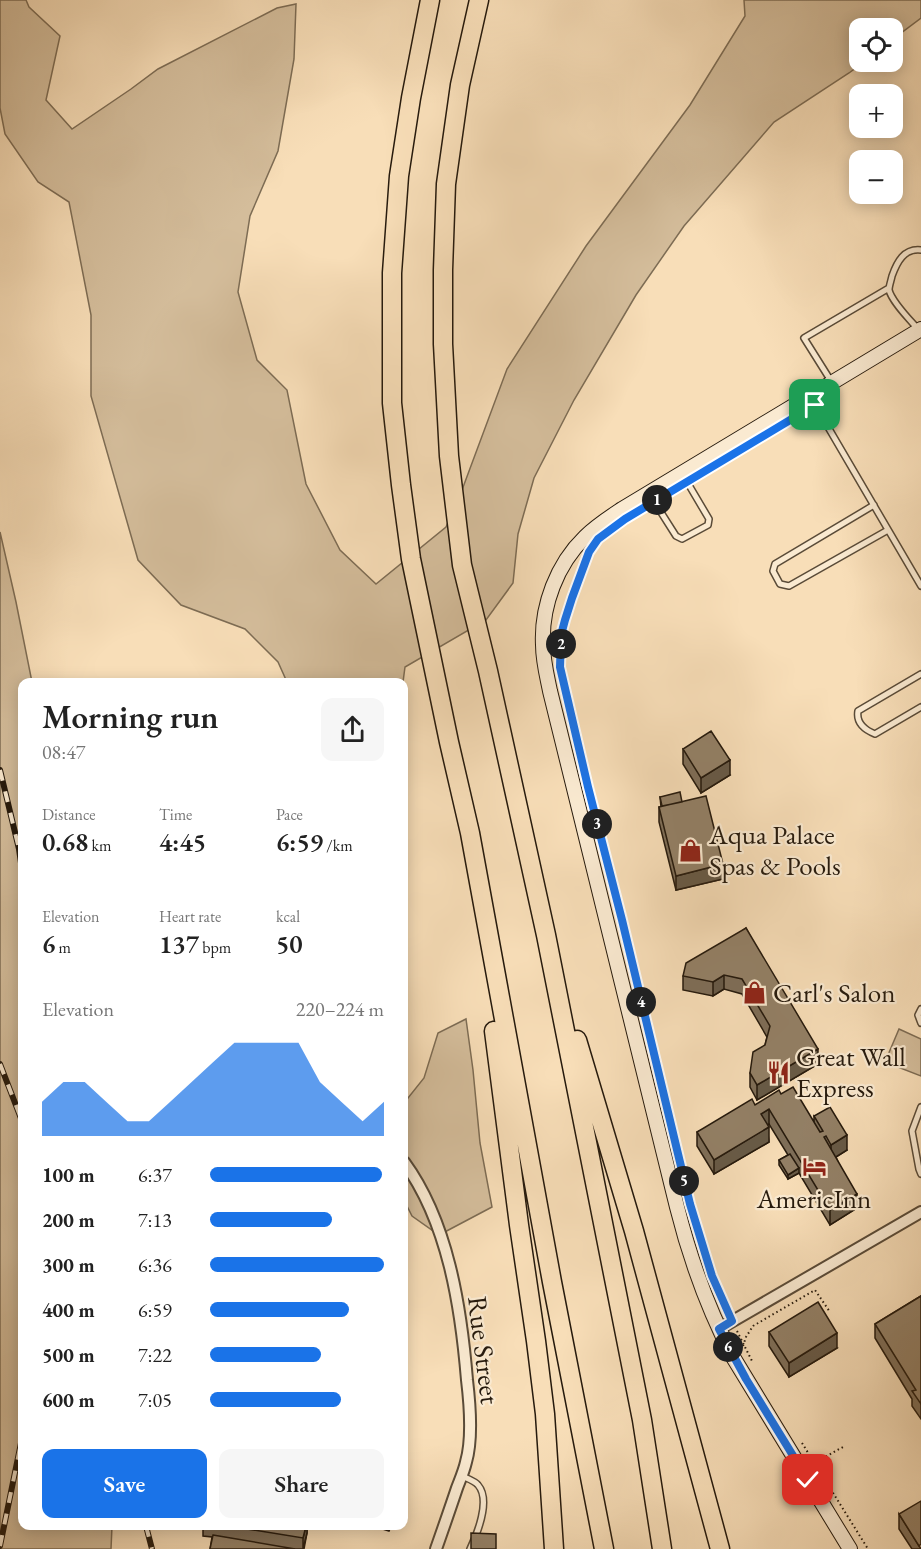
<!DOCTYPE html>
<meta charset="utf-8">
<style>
body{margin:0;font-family:"EB Garamond",serif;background:#f6f6f6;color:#222;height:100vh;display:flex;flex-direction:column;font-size:22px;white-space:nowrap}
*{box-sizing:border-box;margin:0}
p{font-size:20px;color:#767676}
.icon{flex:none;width:33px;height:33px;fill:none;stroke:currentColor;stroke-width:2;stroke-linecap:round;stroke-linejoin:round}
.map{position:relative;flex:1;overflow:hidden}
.panel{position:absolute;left:18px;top:678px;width:390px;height:852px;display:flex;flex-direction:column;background:#fff;border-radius:12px;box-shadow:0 3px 15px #0003}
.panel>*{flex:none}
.tools{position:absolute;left:849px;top:18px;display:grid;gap:12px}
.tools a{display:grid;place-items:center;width:54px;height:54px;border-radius:12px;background:#fff;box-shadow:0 3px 15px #0003;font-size:30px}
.pin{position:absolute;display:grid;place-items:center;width:51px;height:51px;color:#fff;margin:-26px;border-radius:12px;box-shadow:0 3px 9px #0006}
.km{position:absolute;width:30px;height:30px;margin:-15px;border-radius:50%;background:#222;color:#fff;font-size:16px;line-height:30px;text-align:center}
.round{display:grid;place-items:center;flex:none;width:63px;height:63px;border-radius:12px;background:#f6f6f6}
.headline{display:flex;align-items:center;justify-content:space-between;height:102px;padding:0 24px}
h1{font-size:33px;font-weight:600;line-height:45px}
.figures{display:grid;grid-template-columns:repeat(3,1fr);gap:9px;height:102px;padding:6px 24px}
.figures div{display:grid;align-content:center}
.figures b{font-size:26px;font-weight:600}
.figures small{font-size:16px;font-weight:400}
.figures p{font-size:16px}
.chart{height:168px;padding:12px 24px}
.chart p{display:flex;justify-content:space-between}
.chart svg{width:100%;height:108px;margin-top:6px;fill:#1a73e8;opacity:.7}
.button{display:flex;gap:12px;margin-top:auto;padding:12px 24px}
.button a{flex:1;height:69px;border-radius:12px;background:#1a73e8;color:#fff;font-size:24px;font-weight:600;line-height:69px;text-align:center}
.button a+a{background:#f6f6f6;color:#222}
ul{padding:0 24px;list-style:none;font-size:20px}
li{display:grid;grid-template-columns:96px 72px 1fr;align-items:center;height:45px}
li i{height:15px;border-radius:8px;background:#1a73e8}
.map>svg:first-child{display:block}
.green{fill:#d4bd9b;stroke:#7d6c54;stroke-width:1.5}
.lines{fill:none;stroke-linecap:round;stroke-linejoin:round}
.service-casing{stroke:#5a4b38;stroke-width:8}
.minor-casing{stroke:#5a4b38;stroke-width:14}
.secondary-casing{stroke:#261a0d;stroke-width:16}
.motorway-casing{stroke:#261a0d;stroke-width:21}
.path{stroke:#261a0d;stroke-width:2;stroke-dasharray:1.5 3;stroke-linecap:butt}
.service{stroke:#faead1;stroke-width:5}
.minor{stroke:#faead1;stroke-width:10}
.secondary{stroke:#faead1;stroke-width:14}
.motorway{stroke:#f8deb8;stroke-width:18}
.rail-casing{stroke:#261a0d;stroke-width:6}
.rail{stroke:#faead1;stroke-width:4;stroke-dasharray:11;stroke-linecap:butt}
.wall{fill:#7e6e58;stroke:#261a0d;stroke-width:1.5}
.shaded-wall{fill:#675a47;stroke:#261a0d;stroke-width:1.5}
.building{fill:#938066;stroke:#261a0d;stroke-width:1.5}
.route-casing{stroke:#fff;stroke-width:12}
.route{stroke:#1a73e8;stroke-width:8}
.labels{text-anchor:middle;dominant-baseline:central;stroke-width:4.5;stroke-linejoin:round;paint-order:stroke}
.poi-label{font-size:27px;fill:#261a0d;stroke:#faead1;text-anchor:start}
.street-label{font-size:27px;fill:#261a0d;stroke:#faead1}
</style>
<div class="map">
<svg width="921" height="1549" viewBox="0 0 921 1549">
<rect width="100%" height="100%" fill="#f8deb8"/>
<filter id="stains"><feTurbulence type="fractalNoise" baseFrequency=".00333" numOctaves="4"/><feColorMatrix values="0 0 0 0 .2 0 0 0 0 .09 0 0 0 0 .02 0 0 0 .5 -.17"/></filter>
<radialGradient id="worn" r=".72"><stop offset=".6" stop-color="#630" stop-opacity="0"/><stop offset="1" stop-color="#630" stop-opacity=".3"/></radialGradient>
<path class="green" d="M0,0h26l3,7 31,29 -14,64 26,29 59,-40 27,-20 119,-61 19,-4 -2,55 -16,92 -28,65 -12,76 19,68 30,30 19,94 34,66 36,34 70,-57 16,-37 45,-121 79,-123 104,-141 55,-89 -1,-16h177v18l-28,21 -1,-11h-32v34h4l-15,11 -75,49 -90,104 -48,69 -62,105 -40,78 -16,56 -5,49 -27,37 -81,47 -2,15h-116l-9,-20 -33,-33 -64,-24 -43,-45 -47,-164v-81l-22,-113 -31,-20 -33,-48 -5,-26z
M0,532l16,70 16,80h-10v844h90l-1,23h-111z
M466,1019l7,51 7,73 12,64 -53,28 -27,-19 -8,-16v-97l20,-25 14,-45z
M899,1029l22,10v37l-36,-14z"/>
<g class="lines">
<defs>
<path id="service" d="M918,329c-8,-9 -26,-27 -29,-39 0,-4 2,-9 3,-14 5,-14 12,-28 29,-26
M831,381l-27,-43 85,-50
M811,398l110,188
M650,495l26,41 6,3 26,-14 1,-6 -26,-44
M874,505l-99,59 -2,7 7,13 9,2 99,-56
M921,674l-63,37c-2,12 7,19 17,23l46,-27
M921,1009l-3,6 3,8
M921,1107l-9,24 7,38 2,5
M462,1476c4,2 13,5 16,9 13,15 -1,49 -8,64"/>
<path id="minor" d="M404,1162c44,60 57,145 63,218 3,25 6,58 -1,82 -2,9 -6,18 -9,26 -7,21 -14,41 -21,61
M719,1329l202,-117"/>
<path id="secondary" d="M850,1549l-117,-192c-25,-48 -43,-98 -56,-150l-127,-516c-3,-15 -7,-30 -7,-46 -2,-39 14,-81 42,-108 11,-11 25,-20 37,-28l299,-180"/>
<path id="motorway" d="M430,0l-19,98 -12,78 -7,97v130l9,82 10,74 38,183 21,91 82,449 52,267
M479,0l-19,85 -14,99 -3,86v74l6,112 13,109 26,106 58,264 96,485 20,129
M494,1031l25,194 17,116 9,73 9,135
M577,1040l57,191 86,318"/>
</defs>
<use href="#service" class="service-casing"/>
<use href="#minor" class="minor-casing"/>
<use href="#secondary" class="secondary-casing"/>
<use href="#motorway" class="motorway-casing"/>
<path class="path" d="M581,759l-21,-92c-2,-40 14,-78 29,-114
M600,835l39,157
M718,1290l10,22
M737,1331l16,32
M743,1346l3,-9 7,-11 62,-36 15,22
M802,1443l66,106
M814,1463l29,-16"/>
<use href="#service" class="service"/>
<use href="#minor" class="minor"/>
<use href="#secondary" class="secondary"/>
<use href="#motorway" class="motorway"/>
<defs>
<path id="rail" d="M0,770l19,79 3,21
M0,1064l22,57
M146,1526l6,23
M0,1546l22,-108"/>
</defs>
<use href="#rail" class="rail-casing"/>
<use href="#rail" class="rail"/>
</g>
<path class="wall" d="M683,749l47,26 -29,18 -18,-29z
M660,797l22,5 41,77 -47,11 -17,-68v-15h2z
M746,928l72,136 -61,36 -7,-13v-14l15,-28 2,-8 -25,-43 -18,-5 -11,7 -30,-6v-14z
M781,1094l33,27v-5l33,34 -11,7 21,51 -27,17 -31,-52 -11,6 -9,-14v-5l9,-5 -19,-31 -2,1 2,17 -55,32 -17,-28v-14l58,-27z
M921,1296v123l-9,-13v-7l-37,-61v-14z
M769,1332l68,16 -48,29 -20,-31z
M899,1514l22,35h-9l-13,-20z
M203,1526h104v7l-3,16h-94l2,-12 -9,-1z
M373,1526h18l-2,5z"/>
<path class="shaded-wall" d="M730,760v15l-29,18v-15z
M723,864v15l-47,11v-14z
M724,975v14l-11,7v-14z
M818,1049v15l-61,36v-15z
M769,1109v15l-8,5v-15z
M769,1127v15l-55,32v-14z
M847,1135v15l-16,10v-15z
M799,1168v5l-11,6v-4z
M857,1194v14l-27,17v-15z
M837,1333v15l-48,29v-14z
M306,1526h1v7l-4,16v-11z"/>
<path class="building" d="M711,731l19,29 -29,18 -18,-29z
M680,792l2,10 -20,4 -2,-9z
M706,796l17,68 -47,12 -17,-69z
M746,928l72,121 -61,36 -7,-12 3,-21 12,-7 5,-19 -28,-47 -18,-4 -11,7 -30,-6 3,-13z
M793,1087l27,45 3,-1 -9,-15 16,-9 17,28 -16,10 -5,-9 -2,1 33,57 -27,16 -61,-101 -8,5 8,13 -55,33 -17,-28 55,-33 3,6 24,-15 2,4z
M790,1154l9,14 -11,7 -9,-15z
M921,1296v108l-9,-13 4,-1 -41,-66z
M818,1302l19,31 -48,30 -20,-31z
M921,1501v43l-2,2 -20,-32z
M229,1526h77l-3,12z
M471,1533l25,1v15h-25z
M213,1535l82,14h-85z"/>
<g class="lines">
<defs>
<path id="route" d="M808,1480l-62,-101 -27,-50 13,-8 -20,-45 -22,-72 -68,-284 -34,-133 -28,-120 1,-32 4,-15 7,-22 17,-46 9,-13 27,-20 190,-114"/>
</defs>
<use href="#route" class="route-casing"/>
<use href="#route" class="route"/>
</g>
<defs>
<symbol id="shop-bare" viewBox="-9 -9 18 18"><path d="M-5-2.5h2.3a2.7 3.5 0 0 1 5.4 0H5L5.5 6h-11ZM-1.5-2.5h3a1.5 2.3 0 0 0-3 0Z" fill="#8f2418" stroke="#faead1" stroke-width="2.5" paint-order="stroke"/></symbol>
<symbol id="restaurant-bare" viewBox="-9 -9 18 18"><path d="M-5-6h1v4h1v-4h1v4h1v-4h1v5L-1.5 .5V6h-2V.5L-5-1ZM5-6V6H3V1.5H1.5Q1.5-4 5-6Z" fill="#8f2418" stroke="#faead1" stroke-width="2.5" paint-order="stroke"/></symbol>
<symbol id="hotel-bare" viewBox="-9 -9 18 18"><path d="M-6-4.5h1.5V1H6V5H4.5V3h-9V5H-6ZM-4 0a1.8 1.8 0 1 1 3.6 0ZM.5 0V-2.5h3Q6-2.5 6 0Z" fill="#8f2418" stroke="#faead1" stroke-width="2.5" paint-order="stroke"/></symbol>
</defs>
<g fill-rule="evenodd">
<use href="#shop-bare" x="674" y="834" width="33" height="33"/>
<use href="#shop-bare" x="738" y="976" width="33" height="33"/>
<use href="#restaurant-bare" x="762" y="1056" width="33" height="33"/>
<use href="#hotel-bare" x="798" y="1150" width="33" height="33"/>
</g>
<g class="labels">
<g class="poi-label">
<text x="709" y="834">Aqua Palace<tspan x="709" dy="31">Spas &amp; Pools</tspan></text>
<text x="773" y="992">Carl's Salon</text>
<text x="796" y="1056">Great Wall<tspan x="796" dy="31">Express</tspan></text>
<text x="814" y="1198" text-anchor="middle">AmericInn</text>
</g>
<g class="street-label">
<text transform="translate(484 1350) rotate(83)">Rue Street</text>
</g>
</g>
<rect width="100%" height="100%" filter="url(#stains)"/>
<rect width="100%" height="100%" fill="url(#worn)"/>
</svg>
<div class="tools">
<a><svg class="icon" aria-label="locate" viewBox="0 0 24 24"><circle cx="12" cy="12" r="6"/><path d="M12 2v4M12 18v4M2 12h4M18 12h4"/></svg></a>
<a>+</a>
<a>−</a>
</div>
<div class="pin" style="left:815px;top:405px;background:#1e9e55"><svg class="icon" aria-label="arrive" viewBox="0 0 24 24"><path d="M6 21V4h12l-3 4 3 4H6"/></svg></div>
<div class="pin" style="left:808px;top:1480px;background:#d93025"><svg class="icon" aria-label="check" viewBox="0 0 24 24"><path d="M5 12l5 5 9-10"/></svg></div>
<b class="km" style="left:657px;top:500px">1</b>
<b class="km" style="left:561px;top:644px">2</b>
<b class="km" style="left:597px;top:824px">3</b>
<b class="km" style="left:641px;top:1002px">4</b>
<b class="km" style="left:684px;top:1181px">5</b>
<b class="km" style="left:728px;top:1347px">6</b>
<section class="panel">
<div class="headline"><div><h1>Morning run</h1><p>08:47</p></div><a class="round"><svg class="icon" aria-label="share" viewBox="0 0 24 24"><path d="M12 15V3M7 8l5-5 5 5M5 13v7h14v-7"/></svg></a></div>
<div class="figures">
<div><p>Distance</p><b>0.68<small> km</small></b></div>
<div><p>Time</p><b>4:45</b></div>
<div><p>Pace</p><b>6:59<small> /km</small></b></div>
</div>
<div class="figures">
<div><p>Elevation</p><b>6<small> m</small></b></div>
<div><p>Heart rate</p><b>137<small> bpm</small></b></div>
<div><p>kcal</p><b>50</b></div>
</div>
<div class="chart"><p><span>Elevation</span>220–224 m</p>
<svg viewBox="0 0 160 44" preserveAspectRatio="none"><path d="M0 44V30L10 22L20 22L30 30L40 38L50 38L60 30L70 22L80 14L90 6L100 6L110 6L120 6L130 22L140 30L150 38L160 30V44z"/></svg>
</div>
<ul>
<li><b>100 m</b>6:37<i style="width:99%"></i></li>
<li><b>200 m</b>7:13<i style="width:70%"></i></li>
<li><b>300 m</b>6:36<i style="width:100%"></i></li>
<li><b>400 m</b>6:59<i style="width:80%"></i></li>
<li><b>500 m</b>7:22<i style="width:64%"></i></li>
<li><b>600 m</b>7:05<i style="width:75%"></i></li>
</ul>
<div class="button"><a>Save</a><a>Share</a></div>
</section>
</div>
